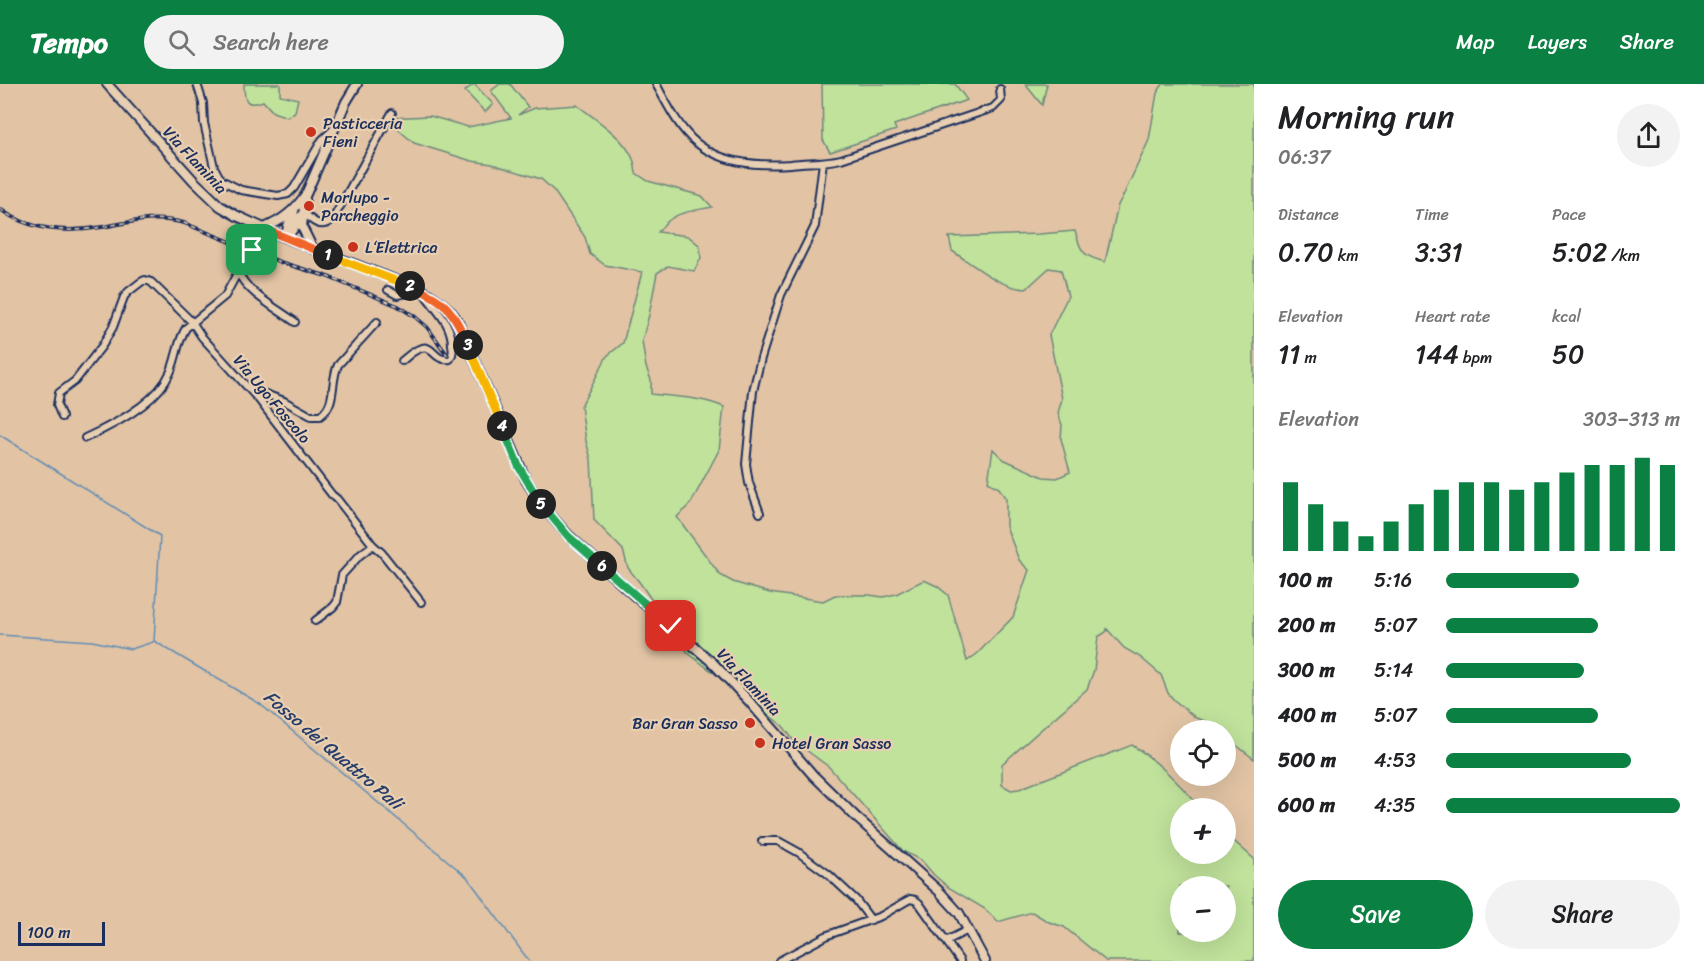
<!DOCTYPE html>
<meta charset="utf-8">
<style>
body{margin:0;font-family:Sriracha,sans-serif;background:#f2f2f2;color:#202124;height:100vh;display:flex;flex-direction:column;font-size:22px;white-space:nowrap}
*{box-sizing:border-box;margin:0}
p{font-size:20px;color:#757577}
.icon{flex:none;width:33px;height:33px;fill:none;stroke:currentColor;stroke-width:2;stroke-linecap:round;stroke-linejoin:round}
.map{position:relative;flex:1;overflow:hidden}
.sheet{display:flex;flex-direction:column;background:#fff;width:450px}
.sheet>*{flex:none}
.controls{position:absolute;left:1170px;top:636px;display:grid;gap:12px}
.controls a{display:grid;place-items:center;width:66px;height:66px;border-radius:50%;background:#fff;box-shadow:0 6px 24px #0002;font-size:30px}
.scale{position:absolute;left:18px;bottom:15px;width:87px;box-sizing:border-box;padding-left:6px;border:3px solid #1b2f5e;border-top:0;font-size:16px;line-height:21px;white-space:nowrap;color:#1b2f5e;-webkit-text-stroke:4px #e9cfb1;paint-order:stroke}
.pin{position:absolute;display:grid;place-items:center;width:51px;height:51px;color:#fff;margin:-26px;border-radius:12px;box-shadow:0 3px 9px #0006}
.km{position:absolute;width:30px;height:30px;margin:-15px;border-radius:50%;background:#222;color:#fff;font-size:16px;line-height:30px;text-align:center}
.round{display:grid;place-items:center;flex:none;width:63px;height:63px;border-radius:32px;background:#f2f2f2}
.headline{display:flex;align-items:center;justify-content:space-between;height:102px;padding:0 24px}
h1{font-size:33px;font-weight:600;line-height:45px}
.stats{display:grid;grid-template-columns:repeat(3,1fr);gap:9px;height:102px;padding:6px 24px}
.stats div{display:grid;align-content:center}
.stats b{font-size:26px;font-weight:600}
.stats small{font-size:16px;font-weight:400}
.stats p{font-size:16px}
.chart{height:168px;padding:12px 24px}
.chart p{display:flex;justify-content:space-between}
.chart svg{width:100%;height:108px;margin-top:6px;stroke:#0b8043;stroke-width:6}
.primary-button{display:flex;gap:12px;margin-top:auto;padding:12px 24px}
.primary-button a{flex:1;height:69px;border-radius:36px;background:#0b8043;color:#fff;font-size:24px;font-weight:600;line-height:69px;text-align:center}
.primary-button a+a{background:#f2f2f2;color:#202124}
ul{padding:0 24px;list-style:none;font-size:20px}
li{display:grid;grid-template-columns:96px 72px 1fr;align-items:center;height:45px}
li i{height:15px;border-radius:8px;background:#0b8043}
header{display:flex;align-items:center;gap:36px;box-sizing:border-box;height:84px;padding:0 30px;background:#0b8043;color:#fff}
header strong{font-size:28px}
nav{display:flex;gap:33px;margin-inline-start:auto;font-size:21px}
.search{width:420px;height:54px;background:#f2f2f2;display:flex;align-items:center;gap:15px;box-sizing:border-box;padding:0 21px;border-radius:33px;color:#757577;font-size:22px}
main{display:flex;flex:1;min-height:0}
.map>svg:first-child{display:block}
.green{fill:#c0e29b;stroke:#6e887c;stroke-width:1.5;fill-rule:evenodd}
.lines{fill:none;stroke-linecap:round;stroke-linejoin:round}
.stream{stroke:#618cb5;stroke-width:1.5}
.minor-casing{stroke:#1b2f5e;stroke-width:10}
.major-casing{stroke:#1b2f5e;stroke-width:12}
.minor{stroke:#e9cfb1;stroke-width:6}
.major{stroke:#e9cfb1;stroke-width:8}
.rail-casing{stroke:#1b2f5e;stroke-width:4}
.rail{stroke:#e9cfb1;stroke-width:1.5;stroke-dasharray:4.5;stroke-linecap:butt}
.split-1-casing{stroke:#fff;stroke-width:12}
.split-2-casing{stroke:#fff;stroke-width:12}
.split-3-casing{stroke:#fff;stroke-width:12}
.split-4-casing{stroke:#fff;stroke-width:12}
.split-5-casing{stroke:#fff;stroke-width:12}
.split-6-casing{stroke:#fff;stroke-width:12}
.split-7-casing{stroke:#fff;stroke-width:12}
.split-1{stroke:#f0652b;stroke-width:8}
.split-2{stroke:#f5b400;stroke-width:8}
.split-3{stroke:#f0652b;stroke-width:8}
.split-4{stroke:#f5b400;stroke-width:8}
.split-5{stroke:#22a559;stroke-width:8}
.split-6{stroke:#22a559;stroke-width:8}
.split-7{stroke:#22a559;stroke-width:8}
.poi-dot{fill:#c8321e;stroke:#e9cfb1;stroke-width:2}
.labels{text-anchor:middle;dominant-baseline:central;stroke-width:4.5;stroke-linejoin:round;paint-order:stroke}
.poi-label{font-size:16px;fill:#1b2f5e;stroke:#e9cfb1;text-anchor:start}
.street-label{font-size:16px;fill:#1b2f5e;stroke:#e9cfb1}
.water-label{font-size:18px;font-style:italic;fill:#273e6c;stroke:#e9cfb1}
</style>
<header>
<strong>Tempo</strong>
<div class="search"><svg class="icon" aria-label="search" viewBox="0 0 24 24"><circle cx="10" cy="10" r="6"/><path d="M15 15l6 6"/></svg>Search here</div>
<nav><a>Map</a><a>Layers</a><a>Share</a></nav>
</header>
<main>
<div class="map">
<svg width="1254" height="877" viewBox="0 0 1254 877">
<rect width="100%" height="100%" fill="#e2c4a4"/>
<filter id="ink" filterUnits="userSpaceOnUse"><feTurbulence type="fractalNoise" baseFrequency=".0167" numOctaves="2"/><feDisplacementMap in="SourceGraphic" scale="12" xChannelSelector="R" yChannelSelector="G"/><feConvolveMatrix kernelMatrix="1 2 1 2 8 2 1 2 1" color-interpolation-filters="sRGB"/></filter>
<g filter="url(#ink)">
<path class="green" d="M244,0h36v11l18,4 -3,13 -8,5 -14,-5 -10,-11c-18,7 -19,-2 -19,-17z
M474,0l19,20 -8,8 -20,-21z
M500,0h10l18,23 -10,8 17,-7 42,-3c17,13 48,33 56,54 2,4 2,10 3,14l12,8 54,15 10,11c-24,5 -39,4 -54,25l30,4 11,9 2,13 -7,13 -26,-5 -11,7 -8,42 -7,26 4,26 5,13v14c24,3 50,3 73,13l-5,43 -28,53 -14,14 43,58 13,7 37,11 53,8 12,-6h34l14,2 13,-3 28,-14 13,6 11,9 19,66 10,-7 36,-37 16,-47 -10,-10 -13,-34v-27l-7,-11 -11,-6 5,-33 10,10 40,18 14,1 13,-6 -9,-33 1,-14 -4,-12 4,-14 -13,-64 19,-39 -7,-26 -12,-2 -23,21c-26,-1 -52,-24 -74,-38l-3,-14 90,-3 36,-3c6,22 8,25 30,31l13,-57 6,-11 25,-54 8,-47 6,-9h91v675l-28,-22v-7h-9l-12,-9 -9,-3 -22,-18 -6,-7 -7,-18 -21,-18 -16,-9 -17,-19 -1,3 -8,5 -4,33 -7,19 -85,75v21l9,5 8,-1 113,-44c25,15 50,42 69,63h-21v46h46v-20l28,25v102h-148l-42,-34 -15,-5 -17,-10 -34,10 -13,-13 -37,-22 -14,-12 -12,-14 -19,-10 -74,-84 -35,-26 -11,-15 -95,-73 -48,-70 -12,-15 -5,-18 -29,-30 -3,-61 -5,-18 -5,-35 26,-50 16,-13 19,-71 -37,-7 -15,-11 -5,-17 -31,-46 -13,-12 -49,-15 -20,-3 -58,-18 -14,-12 -12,-13 42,-2 38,11 43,-9 -20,-27zM1180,802h46v46h-46z
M822,0h133l12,16 -73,25 2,5 -66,22 -7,-12z
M1025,0h22l-5,21z"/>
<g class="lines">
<path class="stream" d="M0,351l160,101 -6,105 106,63 207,173 62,84
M0,551l92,6 39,8 22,-7"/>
<defs>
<path id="minor" d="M197,0l6,19 1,20 10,44 7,13 20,10 37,6 10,-2 6,-6 28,-48 12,-11
M656,0c10,18 20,39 35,54 27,26 65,28 100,26 16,-2 33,-1 50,-5l152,-51 8,-8 -1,-11
M303,127c9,11 19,19 30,8l59,-106
M238,187c7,21 40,38 57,51
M388,206l9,5 25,-5c12,19 30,32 30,55 1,6 1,9 -2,14 -22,4 -14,-29 -48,2
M249,304l35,13 27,15h9c17,-12 10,-34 18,-51l39,-43
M62,333l-5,-12 2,-12 16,-12 27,-35 11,-19 11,-30 4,-5 13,-10 4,-2 6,2 41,40 10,15 57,63 73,95 5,4 36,46 9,8 39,49
M85,354c29,-13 72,-35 85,-65 7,-15 7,-31 16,-45l39,-32 21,-39 26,-25
M760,429l-11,-30 -3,-19 7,-73 8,-33 20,-63 34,-69 8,-64
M315,537l18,-14 4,-5 5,-27 18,-20 13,-10
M762,757h16l20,11 30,22 28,26 15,20
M946,857l14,20
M779,877l49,-26 53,-19 29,-17 5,1 4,3 27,38 22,-11"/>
<path id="major" d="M107,0l87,97 26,25 17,10 49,22 136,52c15,9 28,17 36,32l68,158 17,27 25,28 68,62 76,65 36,38 65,75 44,43 82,73 20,22 26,48
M305,115l-3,28 11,22
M264,144c18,-7 31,-17 42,-34l40,-92 11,-18
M286,153l2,-11 6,-15
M286,154l7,-9 7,-12"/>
</defs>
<use href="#minor" class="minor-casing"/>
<use href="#major" class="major-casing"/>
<use href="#minor" class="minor"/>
<use href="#major" class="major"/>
<defs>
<path id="rail" d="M0,125c29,22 68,24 102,18 28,-5 54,-12 82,-4l96,39 46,14 72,30 16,10 13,11 21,29"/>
</defs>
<use href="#rail" class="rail-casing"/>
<use href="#rail" class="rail"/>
</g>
</g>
<g class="lines" filter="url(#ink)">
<defs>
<path id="split-1" d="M252,166l20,-18 56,23"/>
<path id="split-2" d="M328,171l82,31"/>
<path id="split-3" d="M410,202c37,14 43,25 58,59"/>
<path id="split-4" d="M468,261l34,81"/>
<path id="split-5" d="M502,342l17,41 22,37"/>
<path id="split-6" d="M541,420l27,32 34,30"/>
<path id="split-7" d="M602,482l69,60"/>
</defs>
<use href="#split-1" class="split-1-casing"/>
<use href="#split-2" class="split-2-casing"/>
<use href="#split-3" class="split-3-casing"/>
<use href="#split-4" class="split-4-casing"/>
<use href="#split-5" class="split-5-casing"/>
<use href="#split-6" class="split-6-casing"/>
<use href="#split-7" class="split-7-casing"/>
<use href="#split-1" class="split-1"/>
<use href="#split-2" class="split-2"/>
<use href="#split-3" class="split-3"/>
<use href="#split-4" class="split-4"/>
<use href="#split-5" class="split-5"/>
<use href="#split-6" class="split-6"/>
<use href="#split-7" class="split-7"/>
</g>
<g class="poi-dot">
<circle cx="311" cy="48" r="6"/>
<circle cx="309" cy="122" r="6"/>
<circle cx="353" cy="163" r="6"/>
<circle cx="750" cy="639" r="6"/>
<circle cx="760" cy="659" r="6"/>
</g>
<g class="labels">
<g class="poi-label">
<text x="323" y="39">Pasticceria<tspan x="323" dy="18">Fieni</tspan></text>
<text x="321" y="113">Morlupo -<tspan x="321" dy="18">Parcheggio</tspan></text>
<text x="365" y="163">L‘Elettrica</text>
<text x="738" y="639" text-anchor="end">Bar Gran Sasso</text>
<text x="772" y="659">Hotel Gran Sasso</text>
</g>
<g class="street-label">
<text transform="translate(195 76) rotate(47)">Via Flaminia</text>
<text transform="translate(272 315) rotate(50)">Via Ugo Foscolo</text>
<text transform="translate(749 598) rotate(47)">Via Flaminia</text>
</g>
<g class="water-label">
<text transform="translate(333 666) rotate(40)">Fosso dei Quattro Pali</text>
</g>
</g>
</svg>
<div class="controls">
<a><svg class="icon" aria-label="locate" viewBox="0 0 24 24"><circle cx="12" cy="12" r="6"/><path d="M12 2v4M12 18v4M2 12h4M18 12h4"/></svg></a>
<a>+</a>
<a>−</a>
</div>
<div class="scale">100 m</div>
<div class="pin" style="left:252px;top:166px;background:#1e9e55"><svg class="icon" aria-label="arrive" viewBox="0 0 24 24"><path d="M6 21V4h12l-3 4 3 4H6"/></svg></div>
<div class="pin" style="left:671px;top:542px;background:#d93025"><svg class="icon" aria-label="check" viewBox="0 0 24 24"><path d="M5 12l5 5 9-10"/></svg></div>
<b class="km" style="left:328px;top:171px">1</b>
<b class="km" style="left:410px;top:202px">2</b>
<b class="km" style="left:468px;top:261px">3</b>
<b class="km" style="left:502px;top:342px">4</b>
<b class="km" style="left:541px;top:420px">5</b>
<b class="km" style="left:602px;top:482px">6</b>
</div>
<section class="sheet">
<div class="headline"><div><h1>Morning run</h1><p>06:37</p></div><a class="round"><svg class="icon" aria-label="share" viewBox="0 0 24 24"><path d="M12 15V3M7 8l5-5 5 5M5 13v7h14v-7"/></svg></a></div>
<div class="stats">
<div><p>Distance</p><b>0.70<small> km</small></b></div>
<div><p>Time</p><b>3:31</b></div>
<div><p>Pace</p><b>5:02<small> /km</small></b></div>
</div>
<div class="stats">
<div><p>Elevation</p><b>11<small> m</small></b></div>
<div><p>Heart rate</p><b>144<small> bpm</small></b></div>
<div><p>kcal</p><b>50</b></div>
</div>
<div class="chart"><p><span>Elevation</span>303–313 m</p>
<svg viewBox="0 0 160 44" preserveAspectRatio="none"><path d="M5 44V16M15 44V25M25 44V32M35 44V38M45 44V32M55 44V25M65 44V19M75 44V16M85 44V16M95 44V19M105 44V16M115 44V12M125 44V9M135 44V9M145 44V6M155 44V9"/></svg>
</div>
<ul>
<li><b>100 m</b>5:16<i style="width:57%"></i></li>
<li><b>200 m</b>5:07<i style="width:65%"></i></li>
<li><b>300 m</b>5:14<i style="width:59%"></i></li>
<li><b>400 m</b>5:07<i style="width:65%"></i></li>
<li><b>500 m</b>4:53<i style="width:79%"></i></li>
<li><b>600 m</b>4:35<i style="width:100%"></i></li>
</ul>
<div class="primary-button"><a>Save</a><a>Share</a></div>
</section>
</main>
